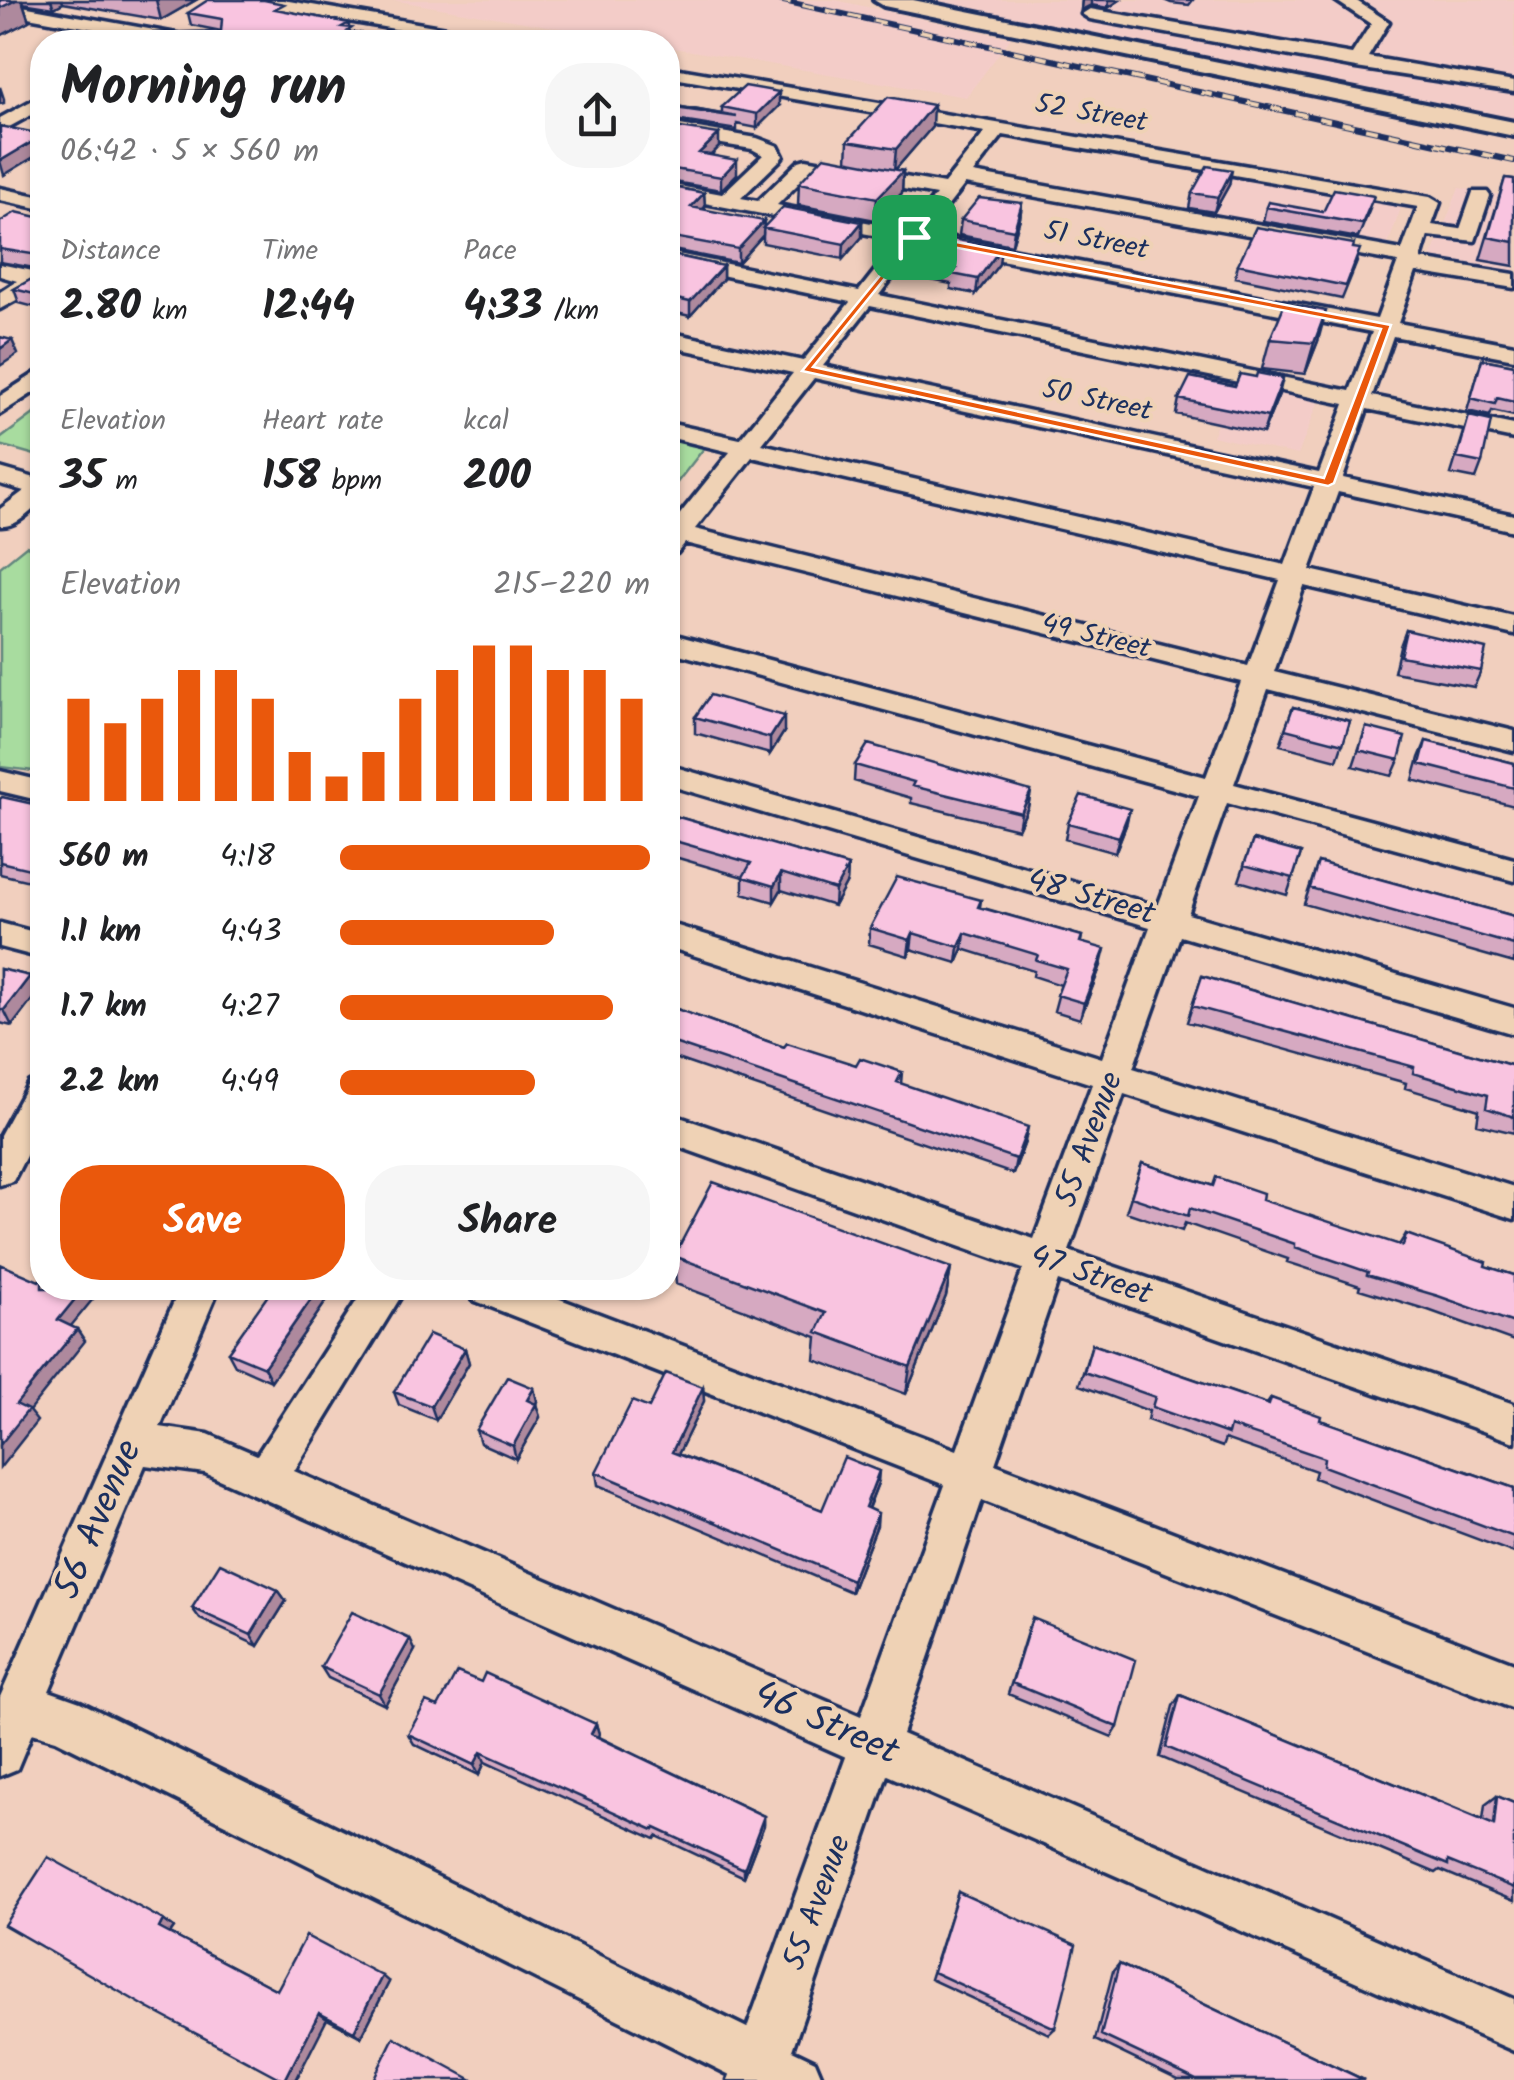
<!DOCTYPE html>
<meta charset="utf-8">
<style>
body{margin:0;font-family:Kalam,sans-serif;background:#f6f6f6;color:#202124;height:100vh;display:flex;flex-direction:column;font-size:38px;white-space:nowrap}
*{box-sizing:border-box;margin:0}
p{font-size:32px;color:#757577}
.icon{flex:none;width:55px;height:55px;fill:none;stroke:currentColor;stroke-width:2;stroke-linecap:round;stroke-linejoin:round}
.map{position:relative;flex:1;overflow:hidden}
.side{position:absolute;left:30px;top:30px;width:650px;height:1270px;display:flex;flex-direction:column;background:#fff;border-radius:40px;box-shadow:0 2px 8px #0004}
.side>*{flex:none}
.pin{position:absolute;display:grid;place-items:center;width:85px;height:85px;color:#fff;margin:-42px;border-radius:20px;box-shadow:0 5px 15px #0006}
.round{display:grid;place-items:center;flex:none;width:105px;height:105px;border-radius:40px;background:#f6f6f6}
.summary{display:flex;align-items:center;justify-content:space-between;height:170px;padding:0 30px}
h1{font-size:55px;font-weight:700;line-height:75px}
.figures{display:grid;grid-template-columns:repeat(3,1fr);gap:15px;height:170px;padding:10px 30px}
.figures div{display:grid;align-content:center}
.figures b{font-size:42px;font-weight:700}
.figures small{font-size:28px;font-weight:400}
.figures p{font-size:28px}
.chart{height:280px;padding:20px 30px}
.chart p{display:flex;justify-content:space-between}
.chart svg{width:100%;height:180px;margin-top:10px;stroke:#ea580c;stroke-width:6}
.primary-button{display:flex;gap:20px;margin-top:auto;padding:20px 30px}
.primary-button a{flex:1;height:115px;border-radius:40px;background:#ea580c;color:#fff;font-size:40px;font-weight:700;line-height:115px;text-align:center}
.primary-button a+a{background:#f6f6f6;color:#202124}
ul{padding:0 30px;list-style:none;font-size:32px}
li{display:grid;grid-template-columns:160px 120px 1fr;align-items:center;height:75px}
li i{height:25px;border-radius:12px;background:#ea580c}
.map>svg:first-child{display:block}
.built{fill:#f3ccc8}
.green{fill:#a8dc9f;stroke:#62867e;stroke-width:2.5}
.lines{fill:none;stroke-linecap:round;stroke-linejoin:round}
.minor-casing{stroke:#1b2f5e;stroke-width:7}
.major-casing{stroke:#1b2f5e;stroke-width:8}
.minor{fill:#efd2b5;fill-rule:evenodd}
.major{fill:#efd2b5;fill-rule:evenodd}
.rail-casing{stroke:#1b2f5e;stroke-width:6}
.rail{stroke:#efd2b5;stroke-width:4;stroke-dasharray:12;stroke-linecap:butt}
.wall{fill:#d6a9c1;stroke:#1b2f5e;stroke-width:2.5}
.shaded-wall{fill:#ae899d;stroke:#1b2f5e;stroke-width:2.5}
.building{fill:#f9c4e0;stroke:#1b2f5e;stroke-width:2.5}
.route{fill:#ea580c;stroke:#fff;stroke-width:2.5;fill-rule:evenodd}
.labels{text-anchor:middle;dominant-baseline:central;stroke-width:8;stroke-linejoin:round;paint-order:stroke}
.far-street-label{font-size:28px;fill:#1b2f5e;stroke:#efd2b5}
.street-label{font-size:32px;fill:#1b2f5e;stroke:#efd2b5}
.near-street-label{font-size:38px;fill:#1b2f5e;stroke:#efd2b5}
</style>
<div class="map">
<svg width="1514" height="2080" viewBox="0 0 1514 2080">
<rect width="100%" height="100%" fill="#f1cfbe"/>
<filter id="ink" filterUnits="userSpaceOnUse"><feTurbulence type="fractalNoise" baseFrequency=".01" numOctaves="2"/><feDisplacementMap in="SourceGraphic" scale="20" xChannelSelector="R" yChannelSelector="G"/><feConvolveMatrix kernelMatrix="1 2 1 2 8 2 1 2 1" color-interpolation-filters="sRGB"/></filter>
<g filter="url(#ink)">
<path class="built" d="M392,0h443l176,38 -45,59 -298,-50v-5h-25z
M927,0h587v119l-134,-23z
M1206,171l196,34 -16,45 -205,-36z
M1459,188l55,9v79l-84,-15z
M1236,381l84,17 -22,57 -86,-19z"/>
<path class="green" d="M42,408v49l-42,-12v-6z
M668,438l37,9 -37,47z
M26,546l16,4v222l-42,-5v-200z"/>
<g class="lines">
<defs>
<path id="minor" d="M246,0h37l215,37 9,5h-36l-217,-37z
M1335,0h20l34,22 -21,35 146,25v10l-158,-24 -266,-49 -8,-5 8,-5 262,45 19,-30z
M0,2l193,35 9,5h-35l-167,-30z
M668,67l762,130 10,6 -8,22 28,4 13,-37h14l3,4 -15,45 -47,-5 -7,23 93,15v14l-98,-16 -18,51 116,22v14l-121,-23 -21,60 142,29v14l-147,-30 -24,69 171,37v16l-176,-39 -28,78 204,47v18l-210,-49 -30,86 240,59v20l-246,-62 -34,95 280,75v22l-287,-78 -39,111 326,94v26l-334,-98 -47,132 381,119v32l-390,-125 -55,157 445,153v38l-456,-161 -63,183 519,199v46l-532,-209 -80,234 612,265v52l-627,-276 -95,275 23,11 8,19h-95l2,-5 -674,-335 -24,-7 -15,36 -17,7v-79l180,-409h39l-59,139 48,7 49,21 108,-167h41l-112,183 567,245 84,-231 -472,-185 -6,-12h64l426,162 66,-181 -355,-126v-30l366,126 58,-155 -424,-137v-24l434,135 48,-131 -482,-142v-20l490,141 41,-110 -531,-145v-18l538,144 35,-95 -556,-139 -8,10 -9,2v-26l62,-77 -62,-15v-14l72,16 53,-66 -125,-27v-14l135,29 47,-59 -182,-38v-12l191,39 40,-51 -231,-44v-12l54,10 41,-39 -11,-6 -84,-14v-12l89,15 21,8 5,10 -3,4 -39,38 17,3 41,-40 7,-2 138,25 41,-52 -317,-55zM1003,135l415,72 -16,43 -429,-77zM810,172l126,23 -28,35 -131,-25zM965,184l433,78 -21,57 -450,-86zM918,244l454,88 -22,59 -471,-96zM870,306l475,98 -26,69 -496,-107zM814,378l500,109 -29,78 -523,-121zM752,457l528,123 -32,86 -553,-137zM145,1465l60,8 641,284 -99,271 -667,-326 -31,-11z
M42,95v14l-42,23v-14z
M0,188l42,9v12l-42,-9z
M0,264l42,9v13l-42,23v-17l17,-11 -17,-5z
M42,369v18l-42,27v-18z
M0,468l42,12v21c-12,11 -25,26 -42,25v-17l24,-18 -24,-7z
M0,771l42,10v20l-42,-10z
M0,923l42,11v24l-42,-11z
M42,1078v47l-29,56 -13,4v-50l29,-53z"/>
<path id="major" d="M874,0h39l601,122v14l-630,-130z"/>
</defs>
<use href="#minor" class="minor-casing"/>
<use href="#major" class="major-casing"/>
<use href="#minor" class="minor"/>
<use href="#major" class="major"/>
<defs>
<path id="rail" d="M779,0l735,161"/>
</defs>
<use href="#rail" class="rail-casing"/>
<use href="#rail" class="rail"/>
</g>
<path class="wall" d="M0,0h196l-35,20 -98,-17 -9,5 -31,-5 6,18 -29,15z
M1082,0h38l-12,8 -17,-3 -10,5z
M1164,0h29l-4,5 -18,-2z
M285,11l64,12v5l-128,3 -30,-6 -3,-12z
M668,95l8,11 46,8v-7l57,-1 -22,22 -20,-4v6l-68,-11z
M668,126l51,21 -8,9 26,18 -16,16 -53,-9z
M932,127l-36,42 7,2 -1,22 -27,27 -77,-15 1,-22 48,-22 1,-20z
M1505,178l9,1v87l-34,-6z
M1229,185l-15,27 -25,-4 3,-15z
M668,186l36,7 1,14 -3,2 62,19 98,-6v15l-19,22 -80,-16v-8l-25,28 -70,-14z
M1022,203l-2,15 -8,27 -53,-10 2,-15z
M1266,207l57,5 47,-3 -12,29 -95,-17z
M42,218v91l-23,-6 -5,-14 25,-14 1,-6 -40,-7v-40z
M1353,248l4,14 -15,37 -107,-22 3,-13z
M668,254l55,12v13l-33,37 -22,-5z
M927,263l72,1 -23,30 -25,-5v-5l-25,-5z
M1270,339l48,2 -13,33 -43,-5z
M1482,359l32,6v51l-22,-5 -2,5 -23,-5z
M1256,377l23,17 -16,39 -87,-19 3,-15 56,-13z
M1469,416l13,47 -6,16 -25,-5z
M1406,630l75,41 -7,16 -80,-15 6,-26z
M1293,707l57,14 -13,39 -57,-15z
M695,717l89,15 -14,22 -75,-21z
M1366,727l33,33 -7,16 -39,-10z
M1426,741l88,22v43l-101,-26 6,-22z
M855,765l176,26 -3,16 -10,22 -107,-26v-5l-57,-17z
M0,799l42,7v78l-42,-10z
M668,814l180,52 -1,16 -13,24 -53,-16 -7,12 -31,-9v-16l-75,-22z
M1068,823l58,2 -11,28 -50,-14z
M1253,840l48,13 -14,42 -48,-14z
M1318,862l196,54v47l-210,-59z
M981,900l-1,7 102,29 -1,6 20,23 -21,54 -26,-8 7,-26 -28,-9 1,-5 -71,-22 -6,14 -46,-14 -3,7 -39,-12 1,-16z
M0,969l30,7 8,16 -26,34 -12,-3z
M1202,976l312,90v67l-37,-9 2,-14 -74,-22 1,-5 -219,-61z
M668,1006l116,41 72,18 46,7 -1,12 124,58 -12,32 -345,-118z
M1142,1163l257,82 7,-11 79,32 29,9v66l-86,-31 -69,-21 1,-3 -73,-24 1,-3 -103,-36 -3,8 -56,-19z
M674,1256l277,12 -5,28 -40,98 -91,-34 2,-23 -141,-53z
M327,1300l-56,81 -36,-16 -7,-13z
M1092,1344l175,60 4,-6 49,22 194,68v65l-200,-75 2,-7 -91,-32 -3,8 -75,-27 2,-9 -70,-26z
M465,1349l4,14 -33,57 -37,-15 -5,-13z
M703,1387l1,14 -26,53 144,56 56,-27 -10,26 9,16 -26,67 -253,-107 -2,-13 53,-64z
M537,1401l-1,3 4,13 -24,42 -36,-16 -4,-13z
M278,1590l8,11 -28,45 -58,-27 -8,-11z
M1028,1629l90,98 -6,10 -104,-43z
M415,1650l-30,55 -57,-27 -7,-11z
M481,1682l115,42 3,10 -2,2 167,80v9l-20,52 -87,-41 -2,3 -170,-77 -6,13 -65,-31 -6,-10 30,-27z
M1180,1695l303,125 2,-15 12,-9 17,7v98l-74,-31 -4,3 -276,-116 13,-51z
M958,1892l97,136 -6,6 -119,-55z
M163,1920l11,8 -4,6 107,56 112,-8 -28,55 -34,-18 -179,-11z
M1119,1964l245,116h-186l-83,-40 18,-69z"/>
<path class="shaded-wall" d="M16,0h6l7,21 -29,15v-28z
M51,0h11l1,3 -9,5z
M156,0h40l-35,20z
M1082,0h9v5l-10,5z
M1109,0h11l-12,8z
M0,87l4,12v4l-4,1z
M779,92v14l-22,22v-14z
M933,105l-1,22 -38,44 2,-22z
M719,134v13l-20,20v-14z
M42,136v16l-38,23 -4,-14z
M737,160v14l-16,16v-13z
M1232,170l-3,15 -15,27 4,-15z
M903,171l-1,22 -27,27 2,-22z
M704,193l1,14 -14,13v-13z
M1022,203l-2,15 -8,27 2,-15z
M764,221l-1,14 -25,28v-14z
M862,222v15l-19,22 1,-15z
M1001,248l-2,16 -23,30 2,-15z
M723,266v13l-33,37v-14z
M1326,311l-8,30 -13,33 9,-31z
M12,340l6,14 -18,12v-17z
M1283,378l-4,16 -16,39 5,-16z
M784,716v16l-14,22v-16z
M1031,791l-3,16 -10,22 3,-16z
M1130,809l-4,16 -11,28 4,-16z
M848,866l-1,16 -13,24 1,-16z
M781,873v17l-7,12v-16z
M913,933l-2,16 -3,7 2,-16z
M965,933l-2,16 -6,14 2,-16z
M1105,949l-4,16 -21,54 4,-16z
M30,976l8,16 -26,34 -8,-16z
M1028,1127l-3,15 -12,32 3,-15z
M951,1268l-5,28 -40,98 4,-27z
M84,1288h18l-36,44 -8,-12z
M319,1288h2l6,12 -56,81 -7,-14z
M77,1329l8,12 -56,70 8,10 -37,47v-23l16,-41z
M465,1349l4,14 -33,57 -5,-14z
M703,1387l1,14 -31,64 -1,-13z
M534,1388l3,13 -6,12 -4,-13z
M536,1404l4,13 -24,42 -3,-13z
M879,1471l-1,12 -15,37 2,-13z
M878,1513l-1,12 -26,67 1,-12z
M278,1590l8,11 -28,45 -7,-11z
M410,1639l5,11 -30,55 -6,-11z
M596,1724l3,10 -5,9 -3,-9z
M481,1752l4,10 -6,13 -5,-10z
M764,1816v9l-20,52v-8z
M163,1920l11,8 -5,7 -10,-7z
M382,1976l7,6 -28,55 -7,-6z
M319,2013l8,6 -31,61h-11z"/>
<path class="building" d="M0,0h16l-16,8z
M208,0h56l20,4 -9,5 74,14 -7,4 10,1 -4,3 64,11h-277l17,-9 69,-2 1,-12 -34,-6z
M745,86l34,6 -22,22 -35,-7z
M668,95l8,11 61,11 -69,-10z
M888,97l45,8 -37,44 -48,-8z
M0,126l42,8v2l-42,25z
M668,126l51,8 -20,19 38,7 -16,17 -53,-9z
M824,156l79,15 -26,27 -78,-15z
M1207,166l25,4 -14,27 -26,-4z
M1505,178l9,1v63l-26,-5z
M668,186l36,7 -13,14 73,14 -26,28 -70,-13z
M1334,189l40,7 -12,28 -96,-17 2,-5 55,10z
M979,198l43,5 -8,27 -53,-10z
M783,207l79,15 -18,22 -81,-16z
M16,212l26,6v36l-4,1 -38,-6v-27z
M1256,227l98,17 -1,4 7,1 -14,37 -108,-22z
M947,238l54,10 -23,31 -26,-5 4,-5 -29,-6z
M668,254l55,12 -33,36 -22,-5z
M42,263v33l-28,-7 25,-14z
M1285,303l41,8 -12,32 -44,-4z
M0,337l12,3 -12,9z
M1482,359l32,6v37l-17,-4 -2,6 -24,-6z
M1257,373l26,5 -15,39 -89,-18 11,-22 45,9 5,-12 16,3z
M1469,416l22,5 -9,42 -25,-5z
M1406,630l80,19 -5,22 -81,-15z
M710,695l74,21 -14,22 -75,-21z
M1293,707l57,14 -7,23 -58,-15z
M1366,727l39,10 -6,23 -40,-10z
M1426,741l88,22v25l-94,-24z
M868,744l163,47 -10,22 -109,-27 2,-4 -59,-17z
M1081,795l49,14 -11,28 -51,-14z
M2,797l40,9v66l-42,-10v-63z
M668,814l180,52 -13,24 -54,-17 -7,13 -31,-9 8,-14 -83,-24z
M1253,840l48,13 -8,25 -49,-13z
M1318,862l196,54v29l-204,-57z
M897,877l84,23 -3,7 104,29 -2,6 25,7 -21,54 -27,-8 10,-26 -31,-9 2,-5 -73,-22 -6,14 -46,-14 -3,7 -40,-12z
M0,969l30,7 -26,34h-4z
M1202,976l312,90v51l-28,-9 2,-13 -75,-22 1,-6 -222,-61z
M668,1006l116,41 3,-4 69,22 4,-7 42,14 -5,10 131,45 -12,32 -348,-118z
M42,1152v12l-7,-3z
M1142,1163l71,23 3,-9 47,16 -1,7 141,46 3,-12 80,28 -1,4 29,9v48l-76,-27 -71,-21 1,-3 -73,-25v-3l-105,-36 -2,8 -57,-19z
M713,1182l238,86 -41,99 -93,-35 9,-19 -152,-57z
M0,1264l39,17 3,-4v11h42l-26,32 19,9 -61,75 12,6 -28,35z
M273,1288h46l-55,79 -36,-15z
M429,1334l36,15 -34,57 -37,-14z
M1092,1344l177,61 2,-7 50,18 -1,4 194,68v49l-191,-71 1,-8 -94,-32 -2,8 -76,-27 3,-10 -71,-25z
M666,1373l37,14 -31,65 150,58 22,-53 35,14 -14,36 13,6 -26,67 -256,-108 36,-71 17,7z
M507,1377l27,11 -7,12 9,4 -23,42 -37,-16z
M220,1563l58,27 -27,45 -59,-27z
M352,1612l58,27 -31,55 -58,-27z
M1032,1618l104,42 -18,67 -106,-44z
M457,1672l24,10 4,-9 111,51 -5,10 173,82 -20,53 -89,-41 -1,2 -173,-78 -7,13 -66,-31 18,-32 12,5z
M1180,1695l314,130 3,-29 17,7v85l-66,-27v4l-282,-118z
M48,1857l115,63 -4,8 118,62 29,-54 76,40 -28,55 -35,-18 -34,67h-2l-135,-72 -144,-83z
M958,1892l118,53 -21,83 -122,-56z
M1119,1964l245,116h-168l-95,-45z
M394,2037l79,43h-100z"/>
</g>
<path class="route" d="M914,234l477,91 -57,158 -6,3 -526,-115zM916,240l465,89 -57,149 -511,-111z"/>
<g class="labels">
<g class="far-street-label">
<text transform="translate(1091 114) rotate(10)">52 Street</text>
<text transform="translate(1096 241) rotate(11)">51 Street</text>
<text transform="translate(1097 401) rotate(12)">50 Street</text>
<text transform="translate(1096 637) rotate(14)">49 Street</text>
</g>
<g class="street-label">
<text transform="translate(1091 898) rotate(16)">48 Street</text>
<text transform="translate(1090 1140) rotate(-70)">55 Avenue</text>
<text transform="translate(1091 1276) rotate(19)">47 Street</text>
<text transform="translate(818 1903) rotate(-70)">55 Avenue</text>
</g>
<g class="near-street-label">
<text transform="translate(99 1520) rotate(-67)">56 Avenue</text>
<text transform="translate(826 1724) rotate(24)">46 Street</text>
</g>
</g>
</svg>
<div class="pin" style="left:914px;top:237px;background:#1e9e55"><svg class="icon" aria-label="arrive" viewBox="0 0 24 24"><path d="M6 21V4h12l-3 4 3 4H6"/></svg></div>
<section class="side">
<div class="summary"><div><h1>Morning run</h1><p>06:42 · 5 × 560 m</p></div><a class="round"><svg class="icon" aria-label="share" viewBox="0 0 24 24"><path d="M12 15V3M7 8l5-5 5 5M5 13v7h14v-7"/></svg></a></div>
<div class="figures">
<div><p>Distance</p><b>2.80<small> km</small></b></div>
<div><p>Time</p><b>12:44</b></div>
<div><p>Pace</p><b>4:33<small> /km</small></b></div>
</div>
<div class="figures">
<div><p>Elevation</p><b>35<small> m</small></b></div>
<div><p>Heart rate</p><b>158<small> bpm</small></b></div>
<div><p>kcal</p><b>200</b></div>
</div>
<div class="chart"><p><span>Elevation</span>215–220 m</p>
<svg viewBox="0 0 160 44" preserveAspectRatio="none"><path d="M5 44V19M15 44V25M25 44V19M35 44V12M45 44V12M55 44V19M65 44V32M75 44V38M85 44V32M95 44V19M105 44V12M115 44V6M125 44V6M135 44V12M145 44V12M155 44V19"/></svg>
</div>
<ul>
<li><b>560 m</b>4:18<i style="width:100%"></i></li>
<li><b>1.1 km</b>4:43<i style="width:69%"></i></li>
<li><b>1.7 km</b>4:27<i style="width:88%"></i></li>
<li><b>2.2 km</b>4:49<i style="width:63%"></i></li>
</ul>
<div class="primary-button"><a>Save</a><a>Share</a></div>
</section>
</div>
